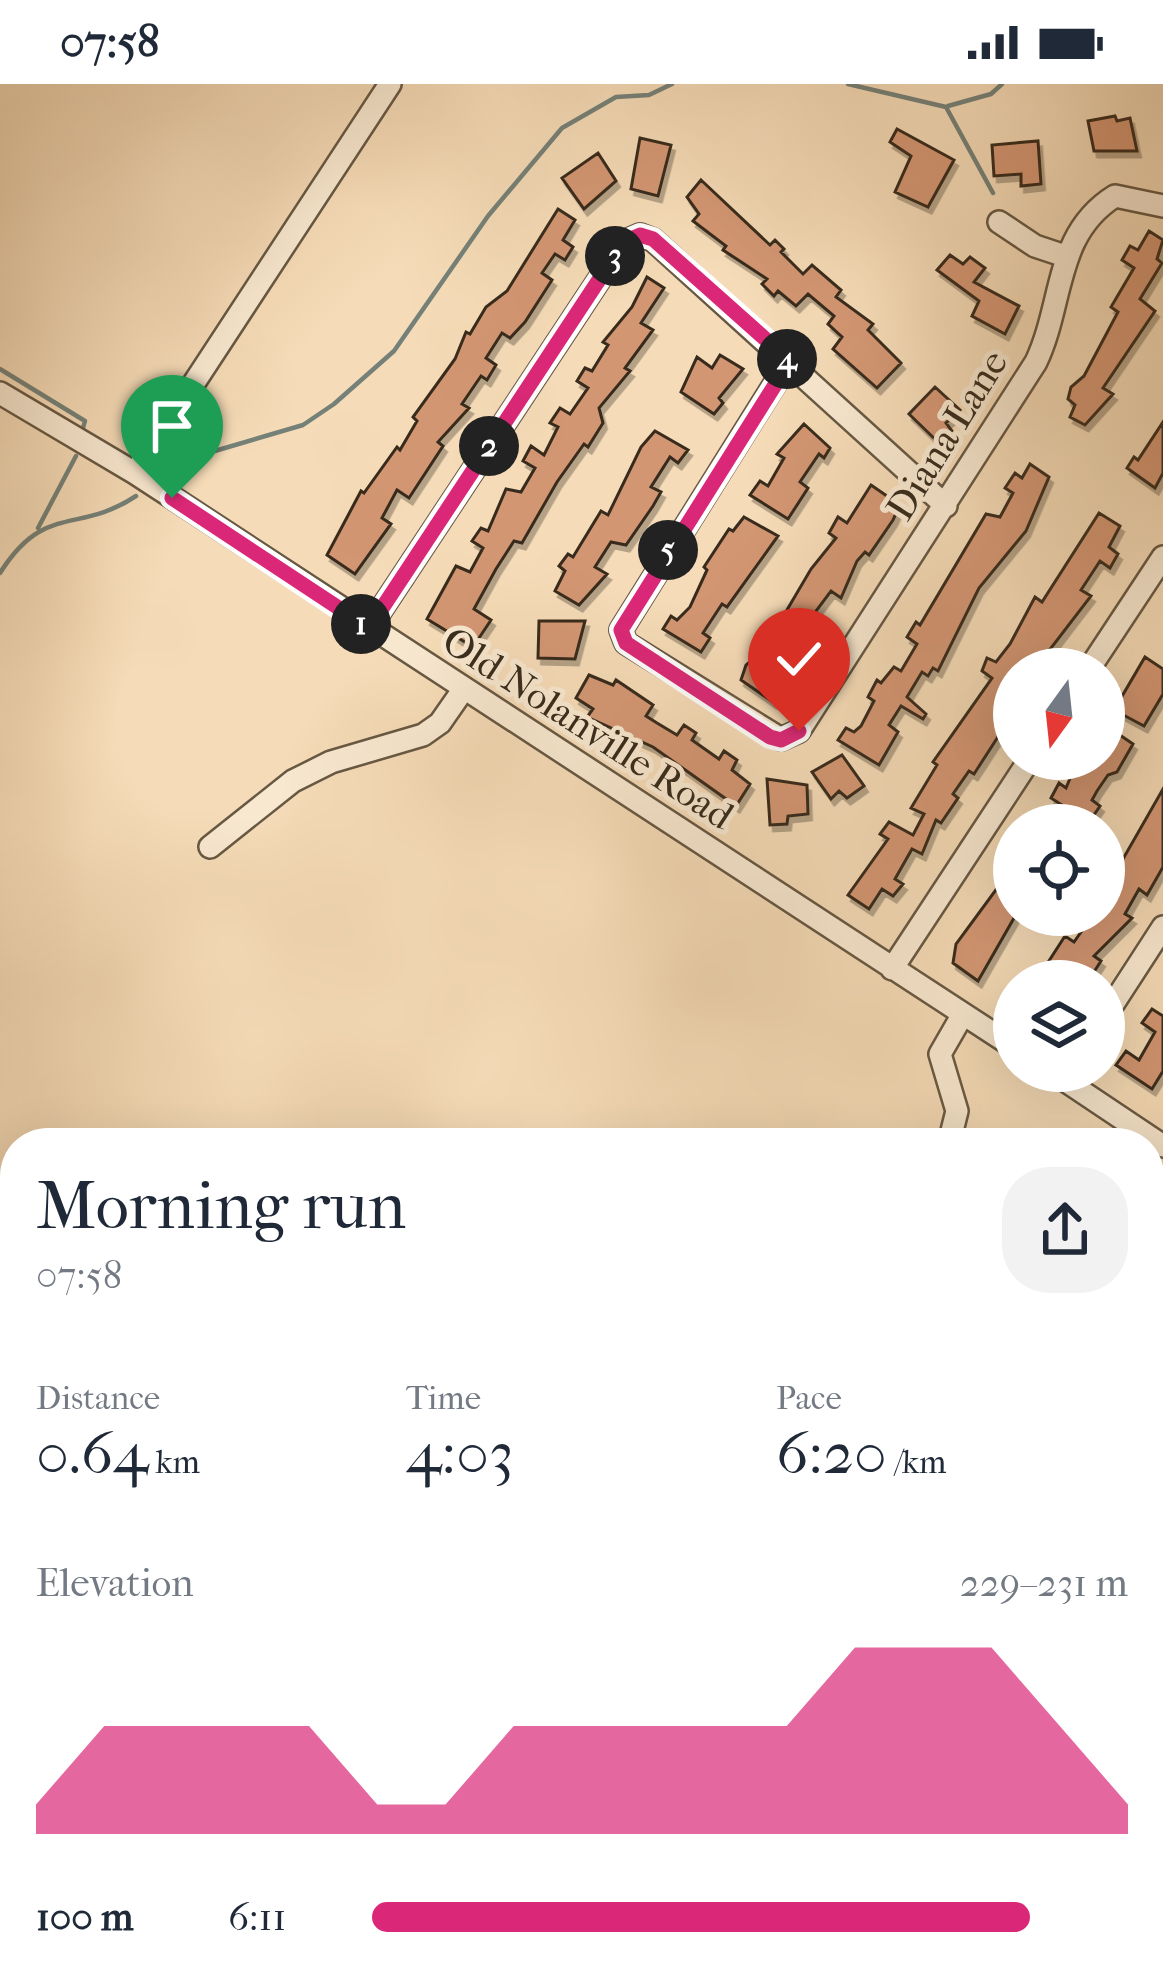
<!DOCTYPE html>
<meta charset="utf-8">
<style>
body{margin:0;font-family:"IM FELL French Canon",serif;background:#f2f2f3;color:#1f2937;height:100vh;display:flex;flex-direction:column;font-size:45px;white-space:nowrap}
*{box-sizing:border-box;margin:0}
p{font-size:39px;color:#747a83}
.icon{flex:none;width:66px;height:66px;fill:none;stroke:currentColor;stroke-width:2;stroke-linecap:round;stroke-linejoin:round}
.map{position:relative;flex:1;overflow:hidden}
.sheet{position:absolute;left:0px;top:1044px;width:1164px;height:858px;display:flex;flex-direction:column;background:#fff;border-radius:48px 48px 0 0;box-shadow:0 12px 48px #0002}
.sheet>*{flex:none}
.needle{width:78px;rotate:195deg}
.controls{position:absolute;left:993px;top:564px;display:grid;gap:24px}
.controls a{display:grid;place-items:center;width:132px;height:132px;border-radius:50%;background:#fff;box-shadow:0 12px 48px #0002;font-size:60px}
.pin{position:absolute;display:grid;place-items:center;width:102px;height:102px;color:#fff;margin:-123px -51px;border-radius:50% 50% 50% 0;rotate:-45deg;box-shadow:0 0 12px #0007}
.pin .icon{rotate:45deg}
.km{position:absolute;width:60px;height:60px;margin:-30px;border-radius:50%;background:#222;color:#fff;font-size:33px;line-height:60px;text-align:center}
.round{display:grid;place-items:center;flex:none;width:126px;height:126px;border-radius:48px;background:#f2f2f3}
.headline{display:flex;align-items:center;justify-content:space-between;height:204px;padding:0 36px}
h1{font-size:66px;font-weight:600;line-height:90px}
.stats{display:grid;grid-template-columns:repeat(3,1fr);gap:18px;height:204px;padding:12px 36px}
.stats div{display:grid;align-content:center}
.stats b{font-size:60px;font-weight:600}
.stats small{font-size:33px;font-weight:400}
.stats p{font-size:33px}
.chart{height:336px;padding:24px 36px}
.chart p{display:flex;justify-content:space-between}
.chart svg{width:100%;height:216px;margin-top:12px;fill:#db2777;opacity:.7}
ul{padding:0 36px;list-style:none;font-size:39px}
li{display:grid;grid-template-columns:192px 144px 1fr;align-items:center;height:90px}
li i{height:30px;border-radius:15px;background:#db2777}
.status{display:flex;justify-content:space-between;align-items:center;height:84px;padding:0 60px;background:#fff;direction:ltr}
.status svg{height:33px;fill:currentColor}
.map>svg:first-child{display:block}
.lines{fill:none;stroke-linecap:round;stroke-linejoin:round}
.stream{stroke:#758178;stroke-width:4.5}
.building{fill:#d39673;stroke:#382c1c;stroke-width:3;filter:url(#shadow)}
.minor-casing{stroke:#675843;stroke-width:26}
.major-casing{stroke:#382c1c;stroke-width:28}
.minor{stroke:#f8e8d0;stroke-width:21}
.major{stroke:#eabe7c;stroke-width:24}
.route-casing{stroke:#fff;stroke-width:24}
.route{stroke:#db2777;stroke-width:15}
.labels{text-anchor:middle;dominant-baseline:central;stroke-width:10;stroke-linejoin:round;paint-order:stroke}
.street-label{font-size:39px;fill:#382c1c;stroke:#f8e8d0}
</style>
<div class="status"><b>07:58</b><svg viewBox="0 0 49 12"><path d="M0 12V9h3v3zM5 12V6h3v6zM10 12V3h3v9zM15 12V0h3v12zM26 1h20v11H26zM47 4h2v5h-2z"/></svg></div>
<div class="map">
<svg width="1163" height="1902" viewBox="0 0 1163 1902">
<defs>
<filter id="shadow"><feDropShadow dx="3.5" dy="6" stdDeviation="0" flood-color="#0004"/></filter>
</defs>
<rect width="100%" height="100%" fill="#f5dbb7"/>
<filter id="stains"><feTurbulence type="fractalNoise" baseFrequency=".00167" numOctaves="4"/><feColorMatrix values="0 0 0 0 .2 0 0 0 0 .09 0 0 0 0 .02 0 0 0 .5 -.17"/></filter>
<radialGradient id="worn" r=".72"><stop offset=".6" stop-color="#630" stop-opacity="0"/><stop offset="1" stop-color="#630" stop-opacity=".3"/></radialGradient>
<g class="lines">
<path class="stream" d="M848,0l98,23 47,86
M948,22l43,-12 11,-10
M0,285l85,52 -2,7
M180,390l28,-21 95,-28 31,-21 60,-53 94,-135 74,-88 54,-31 33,-2 23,-11
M38,444l38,-72
M0,489c45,-71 77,-38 136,-77"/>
</g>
<path class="building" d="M1115,32l2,5 13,-3 7,33h-43l-6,-30z
M897,45l57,31 -26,47 -33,-15 16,-36 -21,-14z
M640,54l31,7 -13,51 -27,-7z
M1038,57l3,43 -20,2v-12l-27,2 -2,-31z
M598,69l18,28 -32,28 -22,-31z
M701,96l69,65 5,-5 9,9 -3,3 22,22 9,-9 29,25 -5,7 37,27 -5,6 33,33 -24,25 -44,-39 9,-12 -14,-13 6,-8 -26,-22 -12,12 -18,-15 -4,5 -12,-12 5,-5 -44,-29 3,-4 -33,-25 6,-7 -12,-17z
M558,125l17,11 -12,20 10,7 -8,13 -10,-6 -13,19 10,7 -27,42 -15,16 -8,-5 -16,25 10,7 -9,15 -6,-4 -19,28 7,4 -31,34 5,4 -34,52 -12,-8 -15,28 9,6 -36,50 -28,-19 34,-64 3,2 33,-46 3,3 17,-29 -4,-4 42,-58 11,-27 4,2 16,-27 21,-16z
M1149,147l14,9 -6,19 5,4 -22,36 15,12 -52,77 10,6 -28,31 -15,-8 5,-12 -7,-6 3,-12 13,-11 34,-64 -7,-5 23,-39 -12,-8 8,-14 8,4z
M950,171l13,9 7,-7 15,11 -11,14 45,24 -14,28 -33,-18 7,-15 -42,-31z
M647,193l17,11 -23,35 12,7 -28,38 5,3 -31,37 4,15 -15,24 -4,-3 -27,38 -35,61 -8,-2 -18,28 -22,40 17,11 -18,27 -46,-28 29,-53 14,6 13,-24 -11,-7 9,-13 7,3 18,-42 15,3 14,-24 -12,-7 8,-15 13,9 14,-28 -8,-4 10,-15 10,6 18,-26 -11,-7 8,-13 7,3 16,-26 -5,-3 29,-35z
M720,271l23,14 -24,29 4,5 -9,11 -33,-22 16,-35 15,11z
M935,303l25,23 -14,13 6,8 -13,12 -30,-29z
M1163,338v51l-8,15 -28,-20 7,-11 4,3z
M804,340l26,24 -6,10 -5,-4 -19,28 8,6 -20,31 -38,-24 10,-14 8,5 16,-28 -7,-4z
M655,347l33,19 -10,13 -8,-6 -19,30 10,5 -8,14 -27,39 -15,-3 -16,25 12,7 -28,31 -24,-14 10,-20 -6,-5 9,-12 5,3 28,-46 7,4 33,-68z
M1030,380l19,13 -23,54 -47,57 -41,83 -5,-3 -5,8 -6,-4 -15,25 19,17 -3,5 -22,-13 -12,19 9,7 -19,33 -41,-25 8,-12 8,4 7,-6 13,-25 -6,-4 9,-17 4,3 13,-16 7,4 16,-27 -10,-7 9,-15 4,3 66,-111 14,3 13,-24 -8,-5 10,-15 7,5z
M871,401l29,20 -7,15 -24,35 -4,-3 -8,9 -16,37 -10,-7 -15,20 -13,22 8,6 -2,6 -13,17 -10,-6 -14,24 10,7 -9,15 -32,-22 5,-15 18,-16 47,-80 25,-31 -7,-5 9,-16 9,6z
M1099,429l21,13 -11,21 9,7 -8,14 -10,-7 -19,29 10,6 -56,73h-21v43l-40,62 -5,-3 -16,23 5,4 -17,25 -5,-3 -14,34 -10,-5 -17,30 8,5 -10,12 -11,-7 -13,20 -21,-14 40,-56 -8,-5 9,-12 24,13 11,-21 -13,-6 26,-43 -4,-3 59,-84 -10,-7 5,-13 9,4 14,-18 25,-47 7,5z
M744,433l34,19 -51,71 -5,-3 -19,29 7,5 -9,14 -38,-23 8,-13 6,4 13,-13 17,-37 -3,-3 25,-38 4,2z
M539,537h46l-10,38 -37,-1z
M1145,573l18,12v25l-19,32 -30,-16z
M589,591l24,10 3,-5 37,25 -7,11 11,7 20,12 7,-10 12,8 -4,7 27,19 5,-8 13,9 -5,10 18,14 -14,22 -83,-59 -66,-30 6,-8 -17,-11z
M1111,645l22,15 -16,28 -9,3 -11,16 -5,9 8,6 -13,19h-41l16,-20 -11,-7 8,-15 7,5 12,-29h26v-21z
M842,671l22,31 -17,12 -8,-7 -8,8 -19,-27z
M767,695l40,6 1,29 -20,2 -1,8 -17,1z
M1163,705v78l-16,28 -8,-6 -14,25 7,4 -38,38 7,5 -9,14 -9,-5 -7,11h-40l29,-45 9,6 19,-27h11l5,-23 -5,-23 11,4z
M1014,766v68l-36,63 -25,-18 3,-19 45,-61z
M1152,925l11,7v55l-11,18 -36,-24 10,-14 13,9 16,-28 -13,-9z"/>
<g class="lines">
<defs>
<path id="minor" d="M999,138l36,24 30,10
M789,277l-168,269 5,13 155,96 18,-8 237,-369c28,-59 18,-128 79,-166l48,10
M0,309l135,80 879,574
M135,389l255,-389
M369,544l255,-386 16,-7 13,5 293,266
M1089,585l74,-112
M210,763l83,-66 38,-19 92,-27 17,-12 23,-33
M892,885l138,-210
M1104,934l59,-91
M1051,987l112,75
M949,1059l8,-32 -17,-57 23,-40
M1149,1497l14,-23"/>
<path id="major" d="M0,1892l18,10"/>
</defs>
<use href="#minor" class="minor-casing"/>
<use href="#major" class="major-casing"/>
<use href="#minor" class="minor"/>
<use href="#major" class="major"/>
</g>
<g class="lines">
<defs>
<path id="route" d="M172,414l197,130 255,-386 16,-7 13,4 137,122 -169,269 5,13 144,94 11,3 18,-9"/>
</defs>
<use href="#route" class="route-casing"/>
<use href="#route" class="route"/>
</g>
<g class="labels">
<g class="street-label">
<text transform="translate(947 351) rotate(-58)">Diana Lane</text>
<text transform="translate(588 644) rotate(33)">Old Nolanville Road</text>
</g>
</g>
<rect width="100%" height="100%" filter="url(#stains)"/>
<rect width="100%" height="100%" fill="url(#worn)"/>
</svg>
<div class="controls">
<a><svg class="needle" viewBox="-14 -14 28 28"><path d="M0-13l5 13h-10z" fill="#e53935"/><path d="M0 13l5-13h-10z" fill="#747a83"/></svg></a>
<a><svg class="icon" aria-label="locate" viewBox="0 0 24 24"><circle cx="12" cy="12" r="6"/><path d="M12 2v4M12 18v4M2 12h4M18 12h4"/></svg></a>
<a><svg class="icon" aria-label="layers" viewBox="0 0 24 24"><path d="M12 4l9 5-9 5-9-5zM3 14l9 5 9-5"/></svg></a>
</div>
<div class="pin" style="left:172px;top:414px;background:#1e9e55"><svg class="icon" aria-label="arrive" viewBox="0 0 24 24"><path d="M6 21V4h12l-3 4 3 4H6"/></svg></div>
<div class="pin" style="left:799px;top:647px;background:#d93025"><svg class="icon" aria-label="check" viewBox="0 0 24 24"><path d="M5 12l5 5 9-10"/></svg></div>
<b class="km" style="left:361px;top:540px">1</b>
<b class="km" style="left:489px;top:362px">2</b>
<b class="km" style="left:615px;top:172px">3</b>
<b class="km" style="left:787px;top:275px">4</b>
<b class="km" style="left:668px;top:466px">5</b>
<section class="sheet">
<div class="headline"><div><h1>Morning run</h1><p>07:58</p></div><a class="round"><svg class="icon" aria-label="share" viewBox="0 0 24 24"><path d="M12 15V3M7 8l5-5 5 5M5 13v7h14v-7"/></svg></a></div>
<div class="stats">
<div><p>Distance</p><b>0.64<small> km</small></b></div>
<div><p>Time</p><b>4:03</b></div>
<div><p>Pace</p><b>6:20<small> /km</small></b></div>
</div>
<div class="chart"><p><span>Elevation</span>229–231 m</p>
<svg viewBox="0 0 160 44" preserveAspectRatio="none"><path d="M0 44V38L10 22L20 22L30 22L40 22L50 38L60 38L70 22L80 22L90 22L100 22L110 22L120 6L130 6L140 6L150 22L160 38V44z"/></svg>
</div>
<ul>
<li><b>100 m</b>6:11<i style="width:87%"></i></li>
</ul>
</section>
</div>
